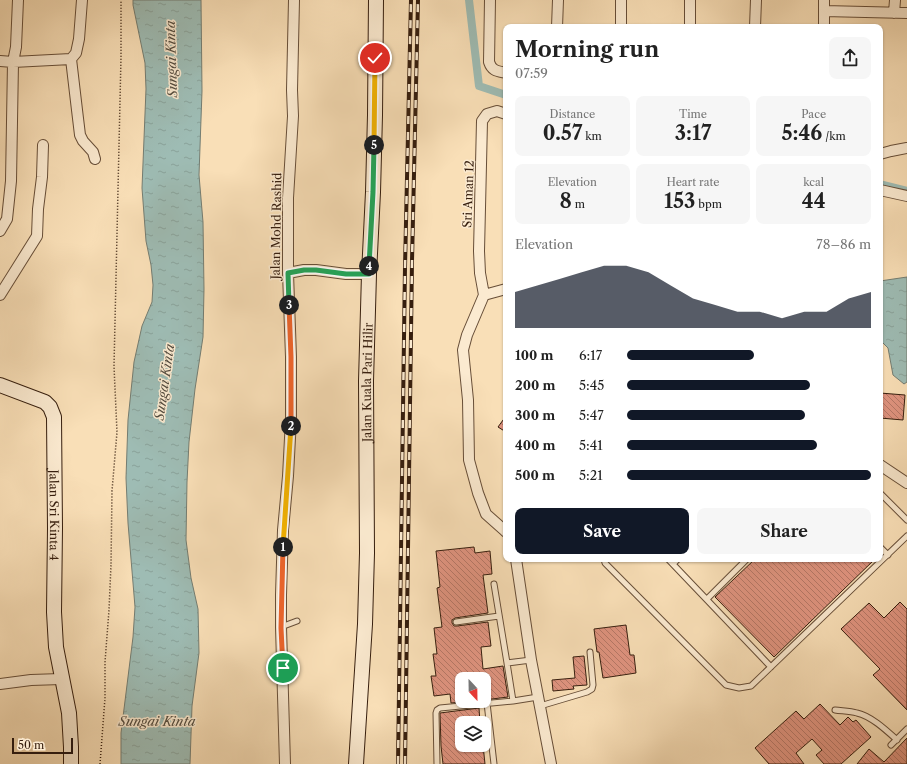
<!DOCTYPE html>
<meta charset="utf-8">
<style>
body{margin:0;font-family:"Libre Caslon Text",serif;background:#f6f6f6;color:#222;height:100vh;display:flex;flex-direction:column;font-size:15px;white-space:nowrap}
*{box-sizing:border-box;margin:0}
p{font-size:13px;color:#767676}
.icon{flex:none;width:22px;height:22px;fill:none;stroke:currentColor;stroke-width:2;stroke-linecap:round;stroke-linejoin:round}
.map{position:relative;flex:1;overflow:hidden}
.panel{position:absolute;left:503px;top:24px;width:380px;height:538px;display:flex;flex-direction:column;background:#fff;border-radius:8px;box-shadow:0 1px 3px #0004}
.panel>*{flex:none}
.needle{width:26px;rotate:158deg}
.fabs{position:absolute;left:455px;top:672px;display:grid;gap:8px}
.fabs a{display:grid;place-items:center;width:36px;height:36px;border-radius:8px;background:#fff;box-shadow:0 1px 3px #0004;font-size:20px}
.scale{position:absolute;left:12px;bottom:10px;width:61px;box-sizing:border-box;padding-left:4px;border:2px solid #361e0e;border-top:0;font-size:11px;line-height:14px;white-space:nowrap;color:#361e0e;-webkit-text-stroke:3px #fbead0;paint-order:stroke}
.pin{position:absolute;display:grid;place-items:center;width:34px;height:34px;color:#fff;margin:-17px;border:2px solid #fff;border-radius:50%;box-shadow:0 1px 4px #0007}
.km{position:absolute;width:20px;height:20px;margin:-10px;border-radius:50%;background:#222;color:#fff;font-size:11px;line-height:20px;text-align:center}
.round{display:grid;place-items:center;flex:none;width:42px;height:42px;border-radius:8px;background:#f6f6f6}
.head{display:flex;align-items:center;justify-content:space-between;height:68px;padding:0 12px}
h1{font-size:22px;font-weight:700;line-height:30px}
.stats{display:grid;grid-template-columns:repeat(3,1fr);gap:6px;height:68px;padding:4px 12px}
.stats div{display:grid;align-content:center;border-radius:8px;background:#f6f6f6;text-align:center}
.stats b{font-size:20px;font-weight:700}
.stats small{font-size:11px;font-weight:400}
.stats p{font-size:11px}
.chart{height:112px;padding:8px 12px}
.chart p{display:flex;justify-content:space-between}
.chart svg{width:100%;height:72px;margin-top:4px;fill:#111827;opacity:.7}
.cta{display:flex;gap:8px;margin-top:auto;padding:8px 12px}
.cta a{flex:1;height:46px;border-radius:8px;background:#111827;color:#fff;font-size:16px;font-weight:700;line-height:46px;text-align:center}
.cta a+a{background:#f6f6f6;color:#222}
ul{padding:0 12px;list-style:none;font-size:13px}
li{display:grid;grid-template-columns:64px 48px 1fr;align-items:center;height:30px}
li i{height:10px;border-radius:5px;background:#111827}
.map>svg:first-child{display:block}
.water{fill:url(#water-ripples);stroke:#747d72}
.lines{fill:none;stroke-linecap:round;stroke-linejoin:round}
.canal{stroke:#9ebcb4;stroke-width:8}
.building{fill:url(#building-back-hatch);stroke:#361e0e}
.lane-casing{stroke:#674e38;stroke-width:7}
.street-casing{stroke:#674e38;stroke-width:12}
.secondary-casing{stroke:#361e0e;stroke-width:16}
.path{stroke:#361e0e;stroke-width:1.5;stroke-dasharray:1 2;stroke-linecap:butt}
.lane{stroke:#fbead0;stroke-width:5}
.street{stroke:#fbead0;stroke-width:10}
.secondary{stroke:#fbead0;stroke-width:14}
.rail-casing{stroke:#361e0e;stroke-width:4}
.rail{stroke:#fbead0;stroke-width:2.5;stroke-dasharray:8;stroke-linecap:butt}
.split-1-casing{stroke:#fff;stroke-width:8}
.split-2-casing{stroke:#fff;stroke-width:8}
.split-3-casing{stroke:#fff;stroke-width:8}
.split-4-casing{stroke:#fff;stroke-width:8}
.split-5-casing{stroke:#fff;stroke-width:8}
.split-6-casing{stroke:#fff;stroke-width:8}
.split-1{stroke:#f0652b;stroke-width:5}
.split-2{stroke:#f5b400;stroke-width:5}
.split-3{stroke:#f0652b;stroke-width:5}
.split-4{stroke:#22a559;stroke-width:5}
.split-5{stroke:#22a559;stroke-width:5}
.split-6{stroke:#f5b400;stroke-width:5}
.labels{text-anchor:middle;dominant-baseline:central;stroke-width:3;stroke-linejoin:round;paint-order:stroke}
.street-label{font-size:12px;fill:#361e0e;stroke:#fbead0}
.water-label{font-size:13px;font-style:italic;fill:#554d40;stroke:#fbead0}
</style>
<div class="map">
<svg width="907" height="764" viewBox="0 0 907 764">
<defs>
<pattern id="water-ripples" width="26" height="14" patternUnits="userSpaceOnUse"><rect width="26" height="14" fill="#9ebcb4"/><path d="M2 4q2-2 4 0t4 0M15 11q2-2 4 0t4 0" fill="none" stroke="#89a19a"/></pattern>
<pattern id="building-back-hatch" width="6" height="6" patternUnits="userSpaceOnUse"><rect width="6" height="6" fill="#e09480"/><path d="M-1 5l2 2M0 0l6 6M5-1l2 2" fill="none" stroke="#b67867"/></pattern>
</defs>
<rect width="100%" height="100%" fill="#f9dfb7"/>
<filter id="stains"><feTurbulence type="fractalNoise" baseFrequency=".005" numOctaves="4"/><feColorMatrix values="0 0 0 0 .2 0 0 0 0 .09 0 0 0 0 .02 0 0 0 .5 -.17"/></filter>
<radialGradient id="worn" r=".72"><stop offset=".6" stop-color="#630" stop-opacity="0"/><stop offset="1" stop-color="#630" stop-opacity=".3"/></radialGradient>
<path class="water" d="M133,0h68l1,91 -3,84 4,47 1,67 -1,48 -8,52 -6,53 -2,40 -1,58 5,38 7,31 1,44 -7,53 -2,58h-69v-31l12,-96 2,-30 -7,-84 -2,-45 2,-58 6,-58 8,-36 10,-24 1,-17 -2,-20 -5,-24 -4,-53 4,-99 -1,-26 -12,-58z
M907,277v105l-3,2 -11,-9 -5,-27 -8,-8v-59z"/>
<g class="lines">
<path class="canal" d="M469,0l10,86 27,9
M880,184l27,7"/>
</g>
<path class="building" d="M880,393l25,2 -2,25 -23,-2z
M506,416v16l-8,-5z
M474,547l1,6 15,-2 2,23 -9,1 5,38 -33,5 -3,2v3l2,3h3l31,-4 3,24 -10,1 2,22 20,-3 5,31 -24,3v-21h-22v23l-11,1 -1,-9 -16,2 -3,-20h5l-3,-22h4l-3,-26 8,-1 -5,-39 3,-1 -4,-36z
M755,559h120l-101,98 -59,-60z
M900,602l7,7v101l-34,-35 7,-6 -39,-40 28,-26 15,15z
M626,625l4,30h4l2,18 -33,5 -4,-26h-2l-3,-23z
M584,656l3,29 -14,1 1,3 -21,2 -1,-11 23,-2 -2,-21z
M820,704l20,21 8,-8 5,5 3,-2 15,17 -30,27h-17l-8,-9 6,-5 -10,-11 -16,14 8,11h-35l-14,-16 41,-37 8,8z
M479,708l1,15h-18v22h21l2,19h-42l-2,-18 -1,-33z
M907,738v26h-50l12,-15 15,13z"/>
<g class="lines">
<defs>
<path id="lane" d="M880,493l27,27
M880,547l8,8
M604,559l1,4 121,122 13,3 12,-2 156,-150
M668,559l103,108
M673,564l5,-5
M494,584l13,79 24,-3
M707,599l40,-40
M456,622l43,-6
M281,627l16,-6
M507,663l6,38
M487,703l7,61
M540,706l47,-14 5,-3 1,-4 -3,-33
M835,710c7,1 15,1 22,3 14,3 29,17 40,27
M891,745l16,-16
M437,764l-1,-51 1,-3 3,-2 73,-7 25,-4"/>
<path id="street" d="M82,0l-3,39 -3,14 -5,6 6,51 3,25 3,6 10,11 2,7
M490,0l-1,62c3,9 8,9 17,11
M824,11l83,2
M894,13l1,-13
M557,27l1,-27
M621,27v-27
M690,27v-27
M755,27l1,-27
M824,27v-27
M0,61l13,1 58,-3
M880,154l11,-3 16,-3
M880,190l27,6
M0,231l7,-12 4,-38 2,-119 3,-15 2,-47
M288,273l16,-3h12l30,4h23
M0,295l37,-59 1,-27 4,-32 1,-32
M484,295l-17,40 -4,15 5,50 1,60 9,33 8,21 18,16 2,2
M484,295l-4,-22 -1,-22 3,-130 5,-7 10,-3 9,3
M484,295l22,-6
M880,465l27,18
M516,559l15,101 20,104
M0,684l31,-4 30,-1
M285,764l-4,-137v-32l2,-65 5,-54 3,-57v-62l-3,-84v-75l5,-82 -1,-26 2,-90"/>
<g id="secondary">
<path id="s1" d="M0,385l45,17 5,5 4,10 1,111 -1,84 2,35 13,66 2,34v17"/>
<path id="s2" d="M356,764l9,-140 2,-71 -1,-172 3,-107 4,-82 2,-77 1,-115"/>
</g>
</defs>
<use href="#lane" class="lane-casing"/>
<use href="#street" class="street-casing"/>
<use href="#secondary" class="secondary-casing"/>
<path class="path" d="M100,764l5,-66v-36l4,-52 2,-45 1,-74 5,-59 -3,-66 7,-309v-57"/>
<use href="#lane" class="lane"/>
<use href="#street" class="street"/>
<use href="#secondary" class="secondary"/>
<defs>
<path id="rail" d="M398,764l7,-497 6,-267
M405,764l7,-503 6,-261"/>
</defs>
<use href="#rail" class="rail-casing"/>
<use href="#rail" class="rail"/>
</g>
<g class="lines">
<defs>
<path id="split-1" d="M283,668l-2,-40 2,-81"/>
<path id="split-2" d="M283,547l8,-121"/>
<path id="split-3" d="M289,305l2,52v69"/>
<path id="split-4" d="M289,305l-1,-32 16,-3h12l30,4h23v-8"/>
<path id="split-5" d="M369,266l4,-74 1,-47"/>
<path id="split-6" d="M374,145l1,-87"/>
</defs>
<use href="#split-1" class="split-1-casing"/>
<use href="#split-2" class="split-2-casing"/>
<use href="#split-3" class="split-3-casing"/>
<use href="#split-4" class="split-4-casing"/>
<use href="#split-5" class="split-5-casing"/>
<use href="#split-6" class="split-6-casing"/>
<use href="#split-1" class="split-1"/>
<use href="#split-2" class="split-2"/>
<use href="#split-3" class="split-3"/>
<use href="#split-4" class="split-4"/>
<use href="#split-5" class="split-5"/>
<use href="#split-6" class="split-6"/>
</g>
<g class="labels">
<g class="street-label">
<text transform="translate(468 194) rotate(-88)">Sri Aman 12</text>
<text transform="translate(276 226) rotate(-89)">Jalan Mohd Rashid</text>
<text stroke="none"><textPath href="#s2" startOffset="382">Jalan Kuala Pari Hilir</textPath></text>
<text stroke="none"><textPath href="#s1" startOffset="164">Jalan Sri Kinta 4</textPath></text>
</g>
<g class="water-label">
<text transform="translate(171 59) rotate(-92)">Sungai Kinta</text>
<text transform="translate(164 382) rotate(-82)">Sungai Kinta</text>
<text x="157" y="721">Sungai Kinta</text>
</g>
</g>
<rect width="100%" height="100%" filter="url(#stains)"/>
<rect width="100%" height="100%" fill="url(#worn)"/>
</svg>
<div class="fabs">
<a><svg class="needle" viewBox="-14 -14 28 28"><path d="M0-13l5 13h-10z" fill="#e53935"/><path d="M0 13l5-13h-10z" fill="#767676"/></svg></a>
<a><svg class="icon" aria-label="layers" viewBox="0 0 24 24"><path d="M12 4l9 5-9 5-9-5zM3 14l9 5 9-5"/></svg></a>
</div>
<div class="scale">50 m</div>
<div class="pin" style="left:283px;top:668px;background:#1e9e55"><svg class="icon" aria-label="arrive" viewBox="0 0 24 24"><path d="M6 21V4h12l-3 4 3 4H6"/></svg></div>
<div class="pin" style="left:375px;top:58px;background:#d93025"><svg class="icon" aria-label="check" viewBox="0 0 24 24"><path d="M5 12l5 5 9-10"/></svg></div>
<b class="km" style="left:283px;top:547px">1</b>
<b class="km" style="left:291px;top:426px">2</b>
<b class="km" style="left:289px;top:305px">3</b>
<b class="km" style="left:369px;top:266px">4</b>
<b class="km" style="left:374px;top:145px">5</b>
<section class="panel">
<div class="head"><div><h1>Morning run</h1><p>07:59</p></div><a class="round"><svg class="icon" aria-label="share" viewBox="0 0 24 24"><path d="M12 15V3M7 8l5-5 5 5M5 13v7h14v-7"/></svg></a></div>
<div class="stats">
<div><p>Distance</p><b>0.57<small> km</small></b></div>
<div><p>Time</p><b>3:17</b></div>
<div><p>Pace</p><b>5:46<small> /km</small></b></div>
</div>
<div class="stats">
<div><p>Elevation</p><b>8<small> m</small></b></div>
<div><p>Heart rate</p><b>153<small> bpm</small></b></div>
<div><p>kcal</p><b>44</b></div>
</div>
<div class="chart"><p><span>Elevation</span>78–86 m</p>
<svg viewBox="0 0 160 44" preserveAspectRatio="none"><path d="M0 44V22L10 18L20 14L30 10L40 6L50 6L60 10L70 18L80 26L90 30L100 34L110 34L120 38L130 34L140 34L150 26L160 22V44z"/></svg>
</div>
<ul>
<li><b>100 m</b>6:17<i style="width:52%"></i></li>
<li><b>200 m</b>5:45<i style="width:75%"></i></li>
<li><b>300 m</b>5:47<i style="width:73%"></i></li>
<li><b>400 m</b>5:41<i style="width:78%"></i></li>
<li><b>500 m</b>5:21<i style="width:100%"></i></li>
</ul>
<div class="cta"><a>Save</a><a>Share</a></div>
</section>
</div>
